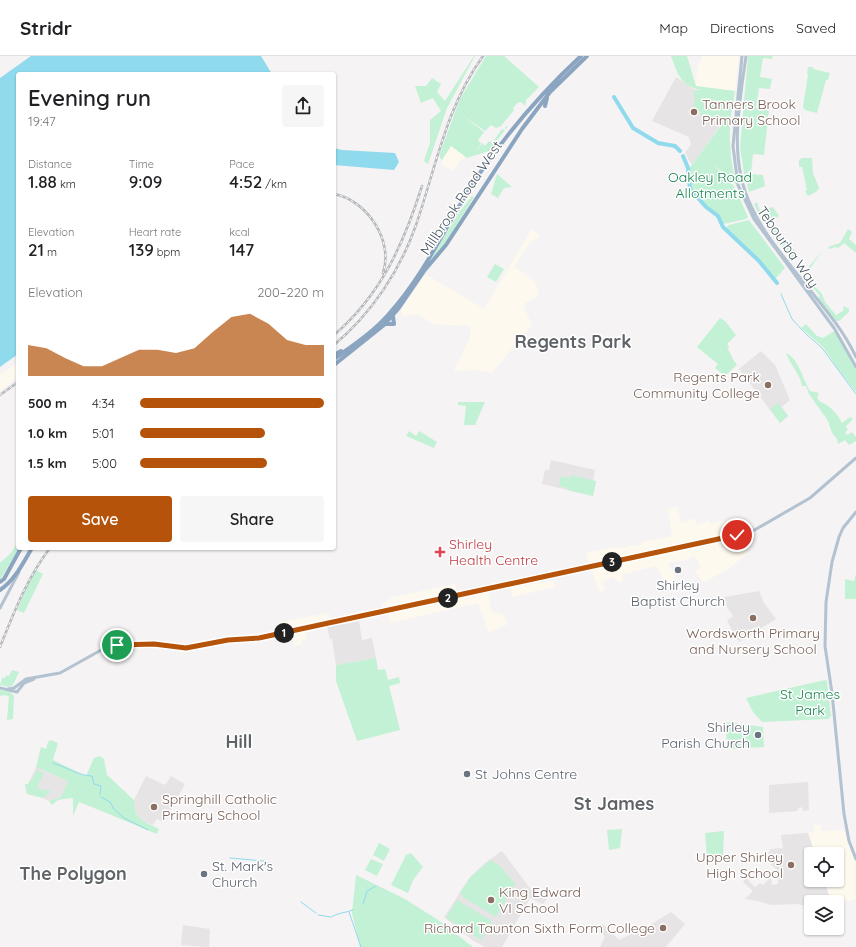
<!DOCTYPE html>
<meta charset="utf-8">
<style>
body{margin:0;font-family:Quicksand,sans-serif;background:#f6f6f6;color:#202124;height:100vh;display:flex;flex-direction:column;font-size:15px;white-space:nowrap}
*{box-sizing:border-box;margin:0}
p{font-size:13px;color:#757577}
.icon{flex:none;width:22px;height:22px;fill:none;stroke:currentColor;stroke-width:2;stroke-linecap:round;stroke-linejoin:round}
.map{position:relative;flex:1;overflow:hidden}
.side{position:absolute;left:16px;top:16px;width:320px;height:478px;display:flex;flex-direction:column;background:#fff;border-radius:4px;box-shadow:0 1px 3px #0004}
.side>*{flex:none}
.controls{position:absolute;left:804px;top:791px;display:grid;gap:8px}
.controls a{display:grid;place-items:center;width:40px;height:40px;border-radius:4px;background:#fff;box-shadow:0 1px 3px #0004;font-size:20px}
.pin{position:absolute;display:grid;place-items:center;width:34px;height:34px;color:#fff;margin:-17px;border:2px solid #fff;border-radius:50%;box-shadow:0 1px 4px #0007}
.km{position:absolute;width:20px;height:20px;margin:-10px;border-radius:50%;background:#222;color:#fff;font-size:11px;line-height:20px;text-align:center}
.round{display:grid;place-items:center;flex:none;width:42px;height:42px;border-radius:4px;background:#f6f6f6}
.overview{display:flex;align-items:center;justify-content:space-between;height:68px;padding:0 12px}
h1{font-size:22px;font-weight:600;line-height:30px}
.metrics{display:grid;grid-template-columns:repeat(3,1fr);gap:6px;height:68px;padding:4px 12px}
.metrics div{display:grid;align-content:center}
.metrics b{font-size:17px;font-weight:600}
.metrics small{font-size:11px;font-weight:400}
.metrics p{font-size:11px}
.chart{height:112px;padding:8px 12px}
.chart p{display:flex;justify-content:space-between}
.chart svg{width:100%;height:72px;margin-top:4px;fill:#b45309;opacity:.7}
.cta{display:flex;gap:8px;margin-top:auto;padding:8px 12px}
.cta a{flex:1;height:46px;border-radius:4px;background:#b45309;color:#fff;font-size:16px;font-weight:600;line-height:46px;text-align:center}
.cta a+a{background:#f6f6f6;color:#202124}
ul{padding:0 12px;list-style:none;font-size:13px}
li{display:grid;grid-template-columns:64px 48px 1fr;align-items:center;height:30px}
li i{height:10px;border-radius:5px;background:#b45309}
header{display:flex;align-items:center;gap:24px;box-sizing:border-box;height:56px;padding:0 20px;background:#fff;border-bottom:1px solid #e0e0e0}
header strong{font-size:19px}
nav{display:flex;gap:22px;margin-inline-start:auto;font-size:14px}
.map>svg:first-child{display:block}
.commercial{fill:#fdf9ef}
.education{fill:#e6e4e5}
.green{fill:#c3f1d5}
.water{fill:#90daee}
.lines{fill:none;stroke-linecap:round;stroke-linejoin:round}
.stream{stroke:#90daee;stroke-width:1}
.river{stroke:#90daee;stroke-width:4}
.major{stroke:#b3c2d1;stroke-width:3}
.highway{stroke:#8ba5c1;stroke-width:4}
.rail-casing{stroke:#b5b8bd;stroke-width:2.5}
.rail{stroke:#fff;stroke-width:1;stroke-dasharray:3;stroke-linecap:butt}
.route-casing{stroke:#fff;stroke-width:8}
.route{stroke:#b45309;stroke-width:5}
.education-dot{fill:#8d6e63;stroke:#fff;stroke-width:1.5}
.health-dot{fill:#e0444e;stroke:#fff;stroke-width:1.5}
.worship-dot{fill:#6b7280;stroke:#fff;stroke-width:1.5}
.labels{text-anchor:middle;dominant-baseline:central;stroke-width:3;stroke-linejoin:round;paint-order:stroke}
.education-label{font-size:14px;fill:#785e54;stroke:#fff;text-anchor:start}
.park-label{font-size:14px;fill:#17864f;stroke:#fff}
.street-label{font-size:14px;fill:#4a5661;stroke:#fff}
.health-label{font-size:14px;fill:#be3a42;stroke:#fff;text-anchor:start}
.worship-label{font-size:14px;fill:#5b616d;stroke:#fff;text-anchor:start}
.district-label{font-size:18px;font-weight:bold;fill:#5f6368;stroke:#fff}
</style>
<header>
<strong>Stridr</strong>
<nav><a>Map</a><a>Directions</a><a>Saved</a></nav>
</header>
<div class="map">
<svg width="856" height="891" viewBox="0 0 856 891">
<rect width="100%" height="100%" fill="#f5f3f3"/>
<path class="commercial" d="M702,0h37l-4,35 -40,-5 3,-19z
M451,90l16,11 -4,1 -10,13 -10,-6 -1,-5z
M532,173l8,6 -4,4 -6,3 -16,25 10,6 11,9 4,10 -1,4 -13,7 -1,4 8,18 -40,48 -15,-3 -23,1 16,-34v-11l-37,-2 -15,-10 -16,2 -1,-6 23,-34 3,-1 57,34z
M18,306v15l-18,14v-16z
M677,450l4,17 14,-5 2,7 12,-5 2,4 18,-5 10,21 9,14 -20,15 -23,13 -4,-1 -6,-10 6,-5 -7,-10 -7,4 -19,3 13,25 -4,2 -7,1 -14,-25 -33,8 -1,8 -3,1 -6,-6 -11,5 3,8 -6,2 -13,-39 28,-6 13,1v-2l13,-1 3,-3 29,-6 -4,-27z
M554,524l1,7 -43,10 -1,-9z
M455,528l3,15 30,-6 4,19 11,2 5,10 -19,9 -11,-30 -88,20 -2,-13 -5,1 -1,-7 11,-7z
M329,557l1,8 -25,5 2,13 -4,1 -2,5 -7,1 -1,-12 -4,-3 -8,1 -2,-10z
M814,769h7v6l23,-1 12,35v34l-19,5v-2h-6l-7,-22h13v-26h-22l-7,-21 6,-1z"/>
<path class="education" d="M676,21l18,12 28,5 10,9 -2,20h-8l-30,42 -7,-12 6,-9 -2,-7 -37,-16z
M761,295l14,14 15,35 -8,7 6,9 -8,7 -41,-54z
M551,404l44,10 -2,11h3l-3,15 -51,-12 3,-14h4z
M759,535l5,12 12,16 -37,23 -12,-21 6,-5 -6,-9 -2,-10z
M359,565l3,19 10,-2 4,20 -40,7 -4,-26h-2l-3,-12z
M36,711l32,14 -7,16 -12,4 -11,-5 -11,-2 -2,-10h3z
M146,720l19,9 6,-9 14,8 -20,38 -8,-3 -4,6 -10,-4 -7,-7 -2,-14z
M808,726l1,28 -6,1 -1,-4 -3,1 -2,3 -28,2v-28z
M808,777l7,21h-4v26h13l7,22h-20v5l-14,-3 -26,1 -13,-4 -13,-2 8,-8 -10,-9 3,-4 9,9 5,-4 3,2 8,-8 1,8 6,-1 1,-12 -14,-13 6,-10 12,-1 -2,-13z
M502,795l31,41 14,7 -4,5 -13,-6 -28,49h-17l-13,-7 -28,-23 26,-40 15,-14z
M671,856l14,12 -19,23h-66l5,-11 -8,-5 6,-7 16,16 31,-15z
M183,869l27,4 -1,18 -28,-2z"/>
<path class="green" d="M474,0h1l-28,52 -19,56 -4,-3 6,-18v-23l11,-9 -8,-13 -12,5 -6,-17h11l6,-8 9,6 -4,8 8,9z
M486,0h18l35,31 -13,13 -1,6 -4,-4 -4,1 -4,5 1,2 -13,16 -5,2 -5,-3 -6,6 -23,-16 22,17 -6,8 3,3 -5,9 6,-9 3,3 4,-5 3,2 10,-14 3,1 1,-4h2l-19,25 -22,7 -16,-12 -9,14 -2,-2v-5l20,-54z
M671,0h16l9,30 39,5 -5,31 -4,1h4c-1,20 1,43 7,62l-24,-21 21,22 14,31 -2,2 -23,5c-7,-14 -23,-20 -31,-34 -3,-5 -2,-15 -3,-21l33,-45 -11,-5v-2l-11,-2 1,-3 -9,-1 3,-13 -2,-7 8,-1c-21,-5 -23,-15 -30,-34z
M748,0h25l-1,3 -9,-1 -3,19 12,2 -2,10 -11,-1 -3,20 13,2 -5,45 -11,-1 -2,20 12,1 2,11 -16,6 -5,-19 -4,-26z
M808,11h5v2l17,4 -2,7h-2l-9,33 -12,-3 -2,-3 5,-32 -1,-1z
M802,102h10l1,15 6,15 -3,4 -8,4 -3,-5 2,-1 -5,-23h-3v-7z
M497,118l15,13 -8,1 -6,10 -7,-4z
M472,140l2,1 -29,47 -17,20 32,-53z
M757,146l3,9 13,-4 6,9 -8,5 -1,4 27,28 -5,7 -34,-48 -4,-8z
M749,164l36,48 -10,11 -15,-18 -34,-33 3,-3z
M848,173l4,3 -3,7 7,6v8l-12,-10 -6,5 -2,-1 -7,2 -1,-2 12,-4z
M822,195l-17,25 17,18 3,8 11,13 7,-4 1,-5 5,3v3l-10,9h-3l-18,-23 2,-2 -17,-20v-2z
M495,208l9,5 -8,13 -9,-5z
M720,262l5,3 11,14 -9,9 2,3 -1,3c4,5 4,9 9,15l-12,11 -10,-8 3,-4 -21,-17z
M806,268l11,12 6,2 11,-7 16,25 6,14v22l-15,-19 -18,-26 -22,-19z
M786,297c13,6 17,27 24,38l9,2 -2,5c3,5 6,4 11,8 5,4 11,10 14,17l8,-6 3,2 -7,7 2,4 -3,2 2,3 5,-3 4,5v4l-7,4 -4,-5 -7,4 -1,-5 -5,-6 -4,-12 -19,-27 -3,-8h-4c-1,-11 -12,-21 -16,-33z
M458,346h27l-10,23h-11l2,-19 -8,-1z
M778,347l10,13 -8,7 -10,-14z
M409,375l7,5 3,-5 18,11 -3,6 -28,-12z
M571,419l25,6 -3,15 -26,-6 1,-2 -9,-2 2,-10 9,2z
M18,486l1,6 -19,32v-17l11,-10z
M36,514l7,4 -19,39 -7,-3 13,-31z
M856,518v25h-11v-20l9,2z
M376,602l2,12 7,-1 3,11 11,-3 1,6 -11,3 11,44 -43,11 -21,-60v-16z
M12,614l7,2 -6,13 -4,2 -9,-2 2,-7h3l1,-3 3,1z
M825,624l2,1 4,35 -3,3 -66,3 -9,-10 -7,-14z
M0,634l10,2 4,4 -1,23 -6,1 2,-24 -6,-1 -3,1z
M726,666l37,5 1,20 -37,2z
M51,684l7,3 -5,17 33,16 8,-18 6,-2 4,3 3,16 27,25 2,14 7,7 16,8 -2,5 -75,-31 -3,-1 -6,14v-17l-2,-1 -13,2 -6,5 -3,-4 12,-4 7,-16 -32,-14 5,-20 5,2 2,-7z
M37,714l7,4 -6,10v5l13,2 -8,7 -16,-4 -2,-10h3l2,-4h2z
M622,773l-2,19 -11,2 -2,-20z
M724,775l-1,25 -16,2 -2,-25z
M379,787l11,6 -6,12 -11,-6z
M411,797l12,14 -10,13 -5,13 -17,-8 15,-30z
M371,803l12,5 -6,12 -12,-6z
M490,804l10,6 15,18 -19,33 -33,-20 -3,-5 10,-14z
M356,819l49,24 33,21 35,27h-113l-8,-34z
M457,844l35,21 -11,19 -35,-22z"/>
<path class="water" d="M31,0h230l11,18h-254v280l-18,13v-289z
M334,92l8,2 53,3 4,9 -5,8 -60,-5z"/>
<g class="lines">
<path class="stream" d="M781,238l11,25 14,15 16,14 34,46
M53,707c13,4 26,13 39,13l2,8 7,2 -1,8
M101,741l9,5 4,7 10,9 24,12
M230,802l34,3 9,4
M301,846l15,11
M363,848l4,-13 9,-5
M349,856l12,35
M318,859l13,2c6,-4 14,-4 22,-7"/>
<path class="river" d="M614,41l19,31 25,15 17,3 5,5
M683,100l5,12 2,21 16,18 12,9 5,11 36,34 18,22"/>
<path class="major" d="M742,0l-9,90 5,39 16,34 80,109 22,39
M746,0c-7,51 -18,104 6,152 12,26 32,49 50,72 19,24 41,49 54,77
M856,456l-13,16 -4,9 -7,25 -6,40 -1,44 7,47 12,121 5,27 7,18
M0,552l19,-36
M0,632l17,4 7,-9 10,-4
M8,633l6,-1 12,-9 34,-6 43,-24 14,-4 37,-2 32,5 42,-8 31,-2 492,-106 59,-34 46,-40"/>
<path class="highway" d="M545,50l2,-8
M385,268h9l-1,-8
M334,299l7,-4
M334,303c18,-13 38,-26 54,-44 36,-39 58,-90 87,-135 31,-46 66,-87 106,-124
M334,309l50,-40 14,-16 26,-38 22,-26 76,-116 28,-37 37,-36
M0,526l4,-3 17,-31
M0,534c15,-10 23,-27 32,-42"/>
<defs>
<path id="rail" d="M334,138c33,6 60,47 49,79
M334,279c47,-40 70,-92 88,-149
M334,289c37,-31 66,-74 82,-120 20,-58 30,-118 67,-169
M0,339l18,-13
M0,591c14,-35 27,-69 50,-99"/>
</defs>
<use href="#rail" class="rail-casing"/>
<use href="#rail" class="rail"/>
</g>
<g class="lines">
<defs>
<path id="route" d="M117,589l37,-1 32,4 42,-8 31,-2 478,-103"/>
</defs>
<use href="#route" class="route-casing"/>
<use href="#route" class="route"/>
</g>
<g class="education-dot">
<circle cx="694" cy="56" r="4"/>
<circle cx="768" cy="329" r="4"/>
<circle cx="753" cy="562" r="4"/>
<circle cx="154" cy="751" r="4"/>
<circle cx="791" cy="809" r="4"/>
<circle cx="491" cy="844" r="4"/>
<circle cx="663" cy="872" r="4"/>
</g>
<path class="health-dot" d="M438 490h4v4h4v4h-4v4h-4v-4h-4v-4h4z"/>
<g class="worship-dot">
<circle cx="678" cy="514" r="4"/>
<circle cx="758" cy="679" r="4"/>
<circle cx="467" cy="718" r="4"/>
<circle cx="204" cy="818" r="4"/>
</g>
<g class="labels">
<g class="education-label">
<text x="702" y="48">Tanners Brook<tspan x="702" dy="16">Primary School</tspan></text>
<text x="760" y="321" text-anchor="end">Regents Park<tspan x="760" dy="16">Community College</tspan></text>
<text x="753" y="577" text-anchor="middle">Wordsworth Primary<tspan x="753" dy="16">and Nursery School</tspan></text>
<text x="162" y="743">Springhill Catholic<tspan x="162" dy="16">Primary School</tspan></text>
<text x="783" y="801" text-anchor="end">Upper Shirley<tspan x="783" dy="16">High School</tspan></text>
<text x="499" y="836">King Edward<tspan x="499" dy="16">VI School</tspan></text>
<text x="655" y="872" text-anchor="end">Richard Taunton Sixth Form College</text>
</g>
<g class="park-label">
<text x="710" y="121">Oakley Road<tspan x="710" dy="16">Allotments</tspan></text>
<text x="810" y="638">St James<tspan x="810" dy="16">Park</tspan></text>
</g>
<g class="street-label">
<text transform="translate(461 142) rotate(-56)">Millbrook Road West</text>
<text transform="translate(788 191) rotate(55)">Tebourba Way</text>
</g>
<g class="health-label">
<text x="449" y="488">Shirley<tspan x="449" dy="16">Health Centre</tspan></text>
</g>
<g class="worship-label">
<text x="678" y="529" text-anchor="middle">Shirley<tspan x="678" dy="16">Baptist Church</tspan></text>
<text x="750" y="671" text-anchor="end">Shirley<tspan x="750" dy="16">Parish Church</tspan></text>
<text x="475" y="718">St Johns Centre</text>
<text x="212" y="810">St. Mark's<tspan x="212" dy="16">Church</tspan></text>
</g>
<g class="district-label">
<text x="573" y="285">Regents Park</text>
<text x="239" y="685">Hill</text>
<text x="614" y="747">St James</text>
<text x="73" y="817">The Polygon</text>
</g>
</g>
</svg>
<div class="controls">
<a><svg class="icon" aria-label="locate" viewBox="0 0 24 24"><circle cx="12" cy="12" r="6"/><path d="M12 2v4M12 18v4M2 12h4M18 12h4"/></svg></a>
<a><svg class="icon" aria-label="layers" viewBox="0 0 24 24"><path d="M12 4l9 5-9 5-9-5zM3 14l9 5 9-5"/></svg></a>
</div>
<div class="pin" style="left:117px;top:589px;background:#1e9e55"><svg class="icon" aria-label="arrive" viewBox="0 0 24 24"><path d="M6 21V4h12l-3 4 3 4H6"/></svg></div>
<div class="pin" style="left:737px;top:479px;background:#d93025"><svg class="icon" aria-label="check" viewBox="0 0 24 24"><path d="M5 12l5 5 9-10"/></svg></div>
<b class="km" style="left:284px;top:577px">1</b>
<b class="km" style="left:448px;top:542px">2</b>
<b class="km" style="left:612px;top:506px">3</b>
<section class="side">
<div class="overview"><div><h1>Evening run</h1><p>19:47</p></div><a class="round"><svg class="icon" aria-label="share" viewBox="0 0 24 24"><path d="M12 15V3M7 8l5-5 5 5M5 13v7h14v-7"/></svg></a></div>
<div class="metrics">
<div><p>Distance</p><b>1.88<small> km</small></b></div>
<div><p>Time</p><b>9:09</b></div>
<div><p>Pace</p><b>4:52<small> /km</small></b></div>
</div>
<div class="metrics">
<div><p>Elevation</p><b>21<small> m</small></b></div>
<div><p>Heart rate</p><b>139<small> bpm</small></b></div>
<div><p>kcal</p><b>147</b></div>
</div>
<div class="chart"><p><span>Elevation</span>200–220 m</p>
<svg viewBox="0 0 160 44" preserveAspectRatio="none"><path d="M0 44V25L10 27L20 33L30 38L40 38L50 33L60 28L70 28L80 30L90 27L100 17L110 8L120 6L130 12L140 22L150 25L160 25V44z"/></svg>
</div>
<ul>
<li><b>500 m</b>4:34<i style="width:100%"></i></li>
<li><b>1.0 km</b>5:01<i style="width:68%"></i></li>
<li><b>1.5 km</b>5:00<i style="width:69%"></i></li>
</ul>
<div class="cta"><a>Save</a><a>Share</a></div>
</section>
</div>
